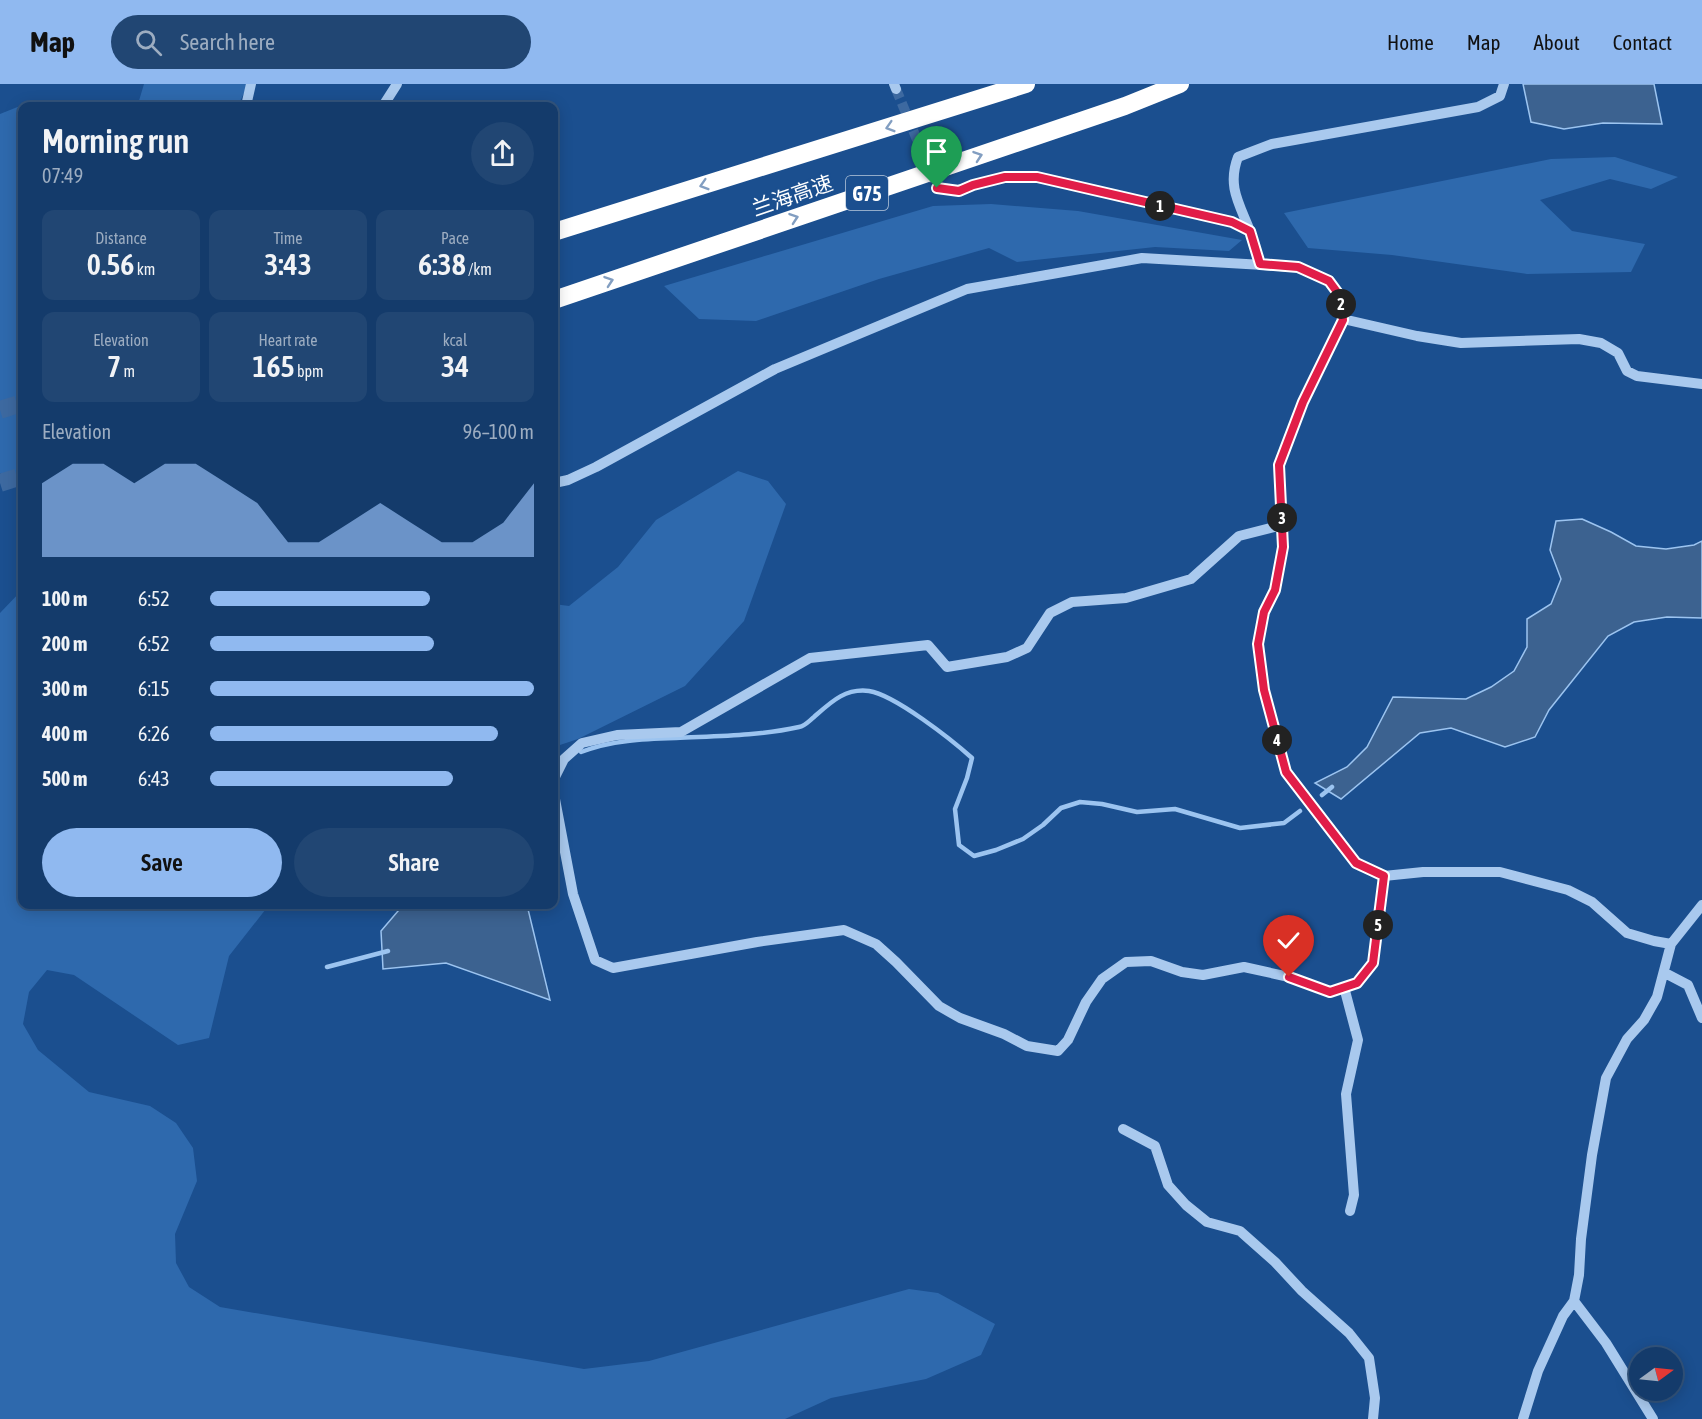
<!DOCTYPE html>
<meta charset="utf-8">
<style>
body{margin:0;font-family:"Asap Condensed","Noto Sans SC",sans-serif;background:#214673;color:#f1f3f6;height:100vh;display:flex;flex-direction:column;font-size:22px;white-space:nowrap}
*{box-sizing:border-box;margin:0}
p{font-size:20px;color:#9dadc1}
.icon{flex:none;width:33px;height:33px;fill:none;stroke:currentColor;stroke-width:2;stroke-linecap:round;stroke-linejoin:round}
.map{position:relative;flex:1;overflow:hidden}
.details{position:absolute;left:18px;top:18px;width:540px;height:807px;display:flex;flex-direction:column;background:#143b6b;border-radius:12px;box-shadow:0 3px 15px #0003,0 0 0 2px #33557e}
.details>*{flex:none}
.needle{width:39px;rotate:75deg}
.fabs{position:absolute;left:1629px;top:1263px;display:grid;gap:12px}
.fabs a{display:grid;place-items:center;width:54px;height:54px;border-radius:50%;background:#143b6b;box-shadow:0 3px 15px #0003,0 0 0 2px #33557e;font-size:30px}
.pin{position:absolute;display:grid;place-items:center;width:51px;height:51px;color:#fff;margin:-62px -26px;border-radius:50% 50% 50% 0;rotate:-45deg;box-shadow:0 0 6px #0007}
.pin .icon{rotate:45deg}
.km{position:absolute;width:30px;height:30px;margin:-15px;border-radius:50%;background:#222;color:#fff;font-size:16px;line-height:30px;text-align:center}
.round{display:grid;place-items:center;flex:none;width:63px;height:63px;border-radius:32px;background:#214673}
.overview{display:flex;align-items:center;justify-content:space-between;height:102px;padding:0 24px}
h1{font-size:33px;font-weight:600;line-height:45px}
.metrics{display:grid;grid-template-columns:repeat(3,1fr);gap:9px;height:102px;padding:6px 24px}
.metrics div{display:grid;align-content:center;border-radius:12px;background:#214673;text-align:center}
.metrics b{font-size:30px;font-weight:600}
.metrics small{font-size:16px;font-weight:400}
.metrics p{font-size:16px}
.chart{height:168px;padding:12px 24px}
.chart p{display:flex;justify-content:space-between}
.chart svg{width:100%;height:108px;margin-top:6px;fill:#90b9f0;opacity:.7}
.button{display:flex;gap:12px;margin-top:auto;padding:12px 24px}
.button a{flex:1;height:69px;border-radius:36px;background:#90b9f0;color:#111;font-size:24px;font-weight:600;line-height:69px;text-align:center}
.button a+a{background:#214673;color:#f1f3f6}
ul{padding:0 24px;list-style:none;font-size:20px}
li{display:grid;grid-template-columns:96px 72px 1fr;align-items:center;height:45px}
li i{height:15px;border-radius:8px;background:#90b9f0}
header{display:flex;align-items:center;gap:36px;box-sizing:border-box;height:84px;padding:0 30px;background:#90b9f0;color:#111}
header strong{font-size:28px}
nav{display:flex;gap:33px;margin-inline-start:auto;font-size:21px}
.search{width:420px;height:54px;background:#214673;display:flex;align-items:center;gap:15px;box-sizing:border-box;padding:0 21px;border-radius:33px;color:#9dadc1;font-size:22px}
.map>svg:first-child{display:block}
.green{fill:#2e69ad}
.water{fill:#3c6290;stroke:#9cc4f0;stroke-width:1.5}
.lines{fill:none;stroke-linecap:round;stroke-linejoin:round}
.stream{stroke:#9cc4f0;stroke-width:4.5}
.minor-tunnel{stroke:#3d69a0;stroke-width:10;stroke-dasharray:10 5;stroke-linecap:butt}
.highway-tunnel{stroke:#3d69a0;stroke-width:18;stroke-dasharray:18 9;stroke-linecap:butt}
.minor{stroke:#a9c9ee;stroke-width:10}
.highway{stroke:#fff;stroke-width:18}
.oneway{stroke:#829ec1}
.route-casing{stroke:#fff;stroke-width:12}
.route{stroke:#e11d48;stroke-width:8}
.labels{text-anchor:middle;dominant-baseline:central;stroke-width:4.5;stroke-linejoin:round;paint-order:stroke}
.shield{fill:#1b4f8f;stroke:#bbcadd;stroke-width:1.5}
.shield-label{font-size:20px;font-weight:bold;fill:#fff}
.street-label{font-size:21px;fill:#fff;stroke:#1b4f8f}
</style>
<header>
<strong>Map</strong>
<div class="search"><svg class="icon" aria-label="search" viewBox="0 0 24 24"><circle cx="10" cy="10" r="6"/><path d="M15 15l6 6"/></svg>Search here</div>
<nav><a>Home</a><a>Map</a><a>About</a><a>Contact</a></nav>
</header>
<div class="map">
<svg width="1702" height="1335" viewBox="0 0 1702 1335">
<rect width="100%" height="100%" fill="#1b4f8f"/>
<path class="green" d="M144,0h104l-10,22h-104l4,-2z
M20,22l2,1v384l-22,-18v-359z
M1615,73l63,20 -27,12 -41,-10 -70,21 32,31 73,13 -14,28 -104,2 -135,-19 -84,-7 -24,-35 267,-54z
M991,120l87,7 164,29 -13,11 -74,-4 -138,15 -28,-14 -110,31 -123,42 -57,-2 -35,-33 269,-80z
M738,387l30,10 18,23 -42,117 -59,65 -107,53 -24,8v-143l15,2 49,-39 38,-47z
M22,506v314l247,1 -40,51 -20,82 -31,7 -104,-70 -27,-5 -18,22 -6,32 15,26 51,42 61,14 26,17 17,25 4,33 -22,53 1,29 13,24 31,20 364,62 65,-8 260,-72 29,4 57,31 -14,31 -55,24 -95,19 -46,21h-785v-806z"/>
<path class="water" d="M1523,0h131l8,40 -59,-1 -39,6 -33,-7z
M1582,435l29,13 25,14 30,3 28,-4 8,-4v77l-35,-1 -33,5 -26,14 -59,74 -14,27 -30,10 -54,-19 -31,5 -79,66 -26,-16 32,-16 20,-20 26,-50 73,2 25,-12 23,-16 13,-24v-28l24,-15 10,-25 -11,-29 6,-29z
M404,820l123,1 23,95 -104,-37 -63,6 -2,-38z"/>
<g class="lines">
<path class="stream" d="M581,668c30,-12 63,-13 95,-14 41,-2 82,-2 123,-11 6,-1 10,-6 15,-10 17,-15 31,-29 55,-26 26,4 83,49 103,67l-5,20 -12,31 4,36 15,11 22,-6 27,-11 20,-14 18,-17 19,-6 22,2 35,8 38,-3 65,19 44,-5 16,-12
M1322,711l10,-8
M327,883l61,-16"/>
<path class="minor-tunnel" d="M896,5l41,99"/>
<path class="highway-tunnel" d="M0,326l22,-7
M0,399l22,-7"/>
<path class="minor" d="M894,0l2,5
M246,22l5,-22
M383,22l14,-22
M937,104l22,3 14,-6 32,-8h32l195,45 18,9 10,33
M1250,147c-11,-28 -23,-45 -12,-74l34,-13 206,-37 22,-11 4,-12
M1343,235l74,17 44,7 118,-4 22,4 17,10 9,18 10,5 65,8
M554,399l14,-3 28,-13 179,-98 192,-80 175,-31 155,9 32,14 11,14 3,24 -40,83 -24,63 4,82 -8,43 -11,22 -6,32 6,46 22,82 70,91 28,13 39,-4h77l68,18 24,12 35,31 27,8 17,3
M554,695l10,-20 18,-16 35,-8 64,-3 129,-74 118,-13 19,22 60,-10 20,-9 23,-35 22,-11 54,-4 65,-19 48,-43 43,-11
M554,710l19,100 22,66 18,8 144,-26 87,-12 32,14 20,18 43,44 21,12 44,16 23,12 31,5 10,-11 18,-38 16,-23 24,-17 25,-1 31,11 21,3 41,-8 45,10 41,15 27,-9 16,-20 11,-87
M1665,889l23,12 14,33
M1344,903l14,53 -12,54 8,101 -4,16
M1123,1045l32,17 13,39 18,20 21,17 33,9 35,31 27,29 47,42 20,25 6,40 -2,21
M1574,1217l32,42 47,76
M1523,1335l15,-48 25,-55 11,-15 5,-26 2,-36 11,-84 14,-77 21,-39 17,-19 13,-23 14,-53 31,-39"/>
<path class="highway" d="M554,148l472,-148
M554,216l571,-194 55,-22"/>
</g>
<defs><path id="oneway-chevron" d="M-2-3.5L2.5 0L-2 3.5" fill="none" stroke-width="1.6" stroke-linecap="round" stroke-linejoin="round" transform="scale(1.5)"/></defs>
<g class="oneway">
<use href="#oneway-chevron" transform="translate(890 43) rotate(163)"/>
<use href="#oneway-chevron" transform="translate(978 72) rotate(-19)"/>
<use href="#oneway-chevron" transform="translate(704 101) rotate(163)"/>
<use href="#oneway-chevron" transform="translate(794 134) rotate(-19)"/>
<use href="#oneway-chevron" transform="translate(609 197) rotate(-19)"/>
</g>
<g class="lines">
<defs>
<path id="route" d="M937,104l22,3 14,-6 32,-8h32l195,45 18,9 10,33 38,3 31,14 11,15 3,24 -40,82 -24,63 4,82 -8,43 -11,22 -6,32 6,46 22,82 70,91 28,13 -11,87 -16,20 -27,9 -41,-15"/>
</defs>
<use href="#route" class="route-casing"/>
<use href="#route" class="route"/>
</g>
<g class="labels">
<rect class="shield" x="846" y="92" width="42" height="34" rx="4.5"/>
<g class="shield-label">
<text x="867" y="109">G75</text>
</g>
<g class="street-label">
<text transform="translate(792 111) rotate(-19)">兰海高速</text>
</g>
</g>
</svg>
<div class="fabs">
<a><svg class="needle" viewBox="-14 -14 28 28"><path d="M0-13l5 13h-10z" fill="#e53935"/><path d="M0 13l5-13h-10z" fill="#9dadc1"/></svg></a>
</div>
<div class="pin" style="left:937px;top:104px;background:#1e9e55"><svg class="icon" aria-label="arrive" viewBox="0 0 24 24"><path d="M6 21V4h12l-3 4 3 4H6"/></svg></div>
<div class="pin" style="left:1289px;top:893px;background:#d93025"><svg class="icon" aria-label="check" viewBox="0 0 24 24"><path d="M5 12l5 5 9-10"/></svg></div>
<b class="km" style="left:1160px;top:122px">1</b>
<b class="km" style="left:1341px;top:220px">2</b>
<b class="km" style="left:1282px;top:434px">3</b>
<b class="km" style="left:1277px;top:656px">4</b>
<b class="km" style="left:1378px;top:841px">5</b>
<section class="details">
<div class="overview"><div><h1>Morning run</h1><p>07:49</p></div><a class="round"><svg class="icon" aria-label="share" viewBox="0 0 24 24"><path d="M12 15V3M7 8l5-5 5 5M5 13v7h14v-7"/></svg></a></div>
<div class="metrics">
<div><p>Distance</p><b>0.56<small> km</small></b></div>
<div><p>Time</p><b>3:43</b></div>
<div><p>Pace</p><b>6:38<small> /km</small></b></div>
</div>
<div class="metrics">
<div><p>Elevation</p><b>7<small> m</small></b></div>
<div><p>Heart rate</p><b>165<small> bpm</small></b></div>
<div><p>kcal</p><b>34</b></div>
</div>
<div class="chart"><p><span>Elevation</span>96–100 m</p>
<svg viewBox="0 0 160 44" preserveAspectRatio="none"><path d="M0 44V14L10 6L20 6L30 14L40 6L50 6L60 14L70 22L80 38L90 38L100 30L110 22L120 30L130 38L140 38L150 30L160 14V44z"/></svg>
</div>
<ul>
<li><b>100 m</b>6:52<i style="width:68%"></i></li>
<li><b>200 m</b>6:52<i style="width:69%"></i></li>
<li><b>300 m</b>6:15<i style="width:100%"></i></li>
<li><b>400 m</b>6:26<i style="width:89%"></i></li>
<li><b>500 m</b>6:43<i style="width:75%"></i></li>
</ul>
<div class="button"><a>Save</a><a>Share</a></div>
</section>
</div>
